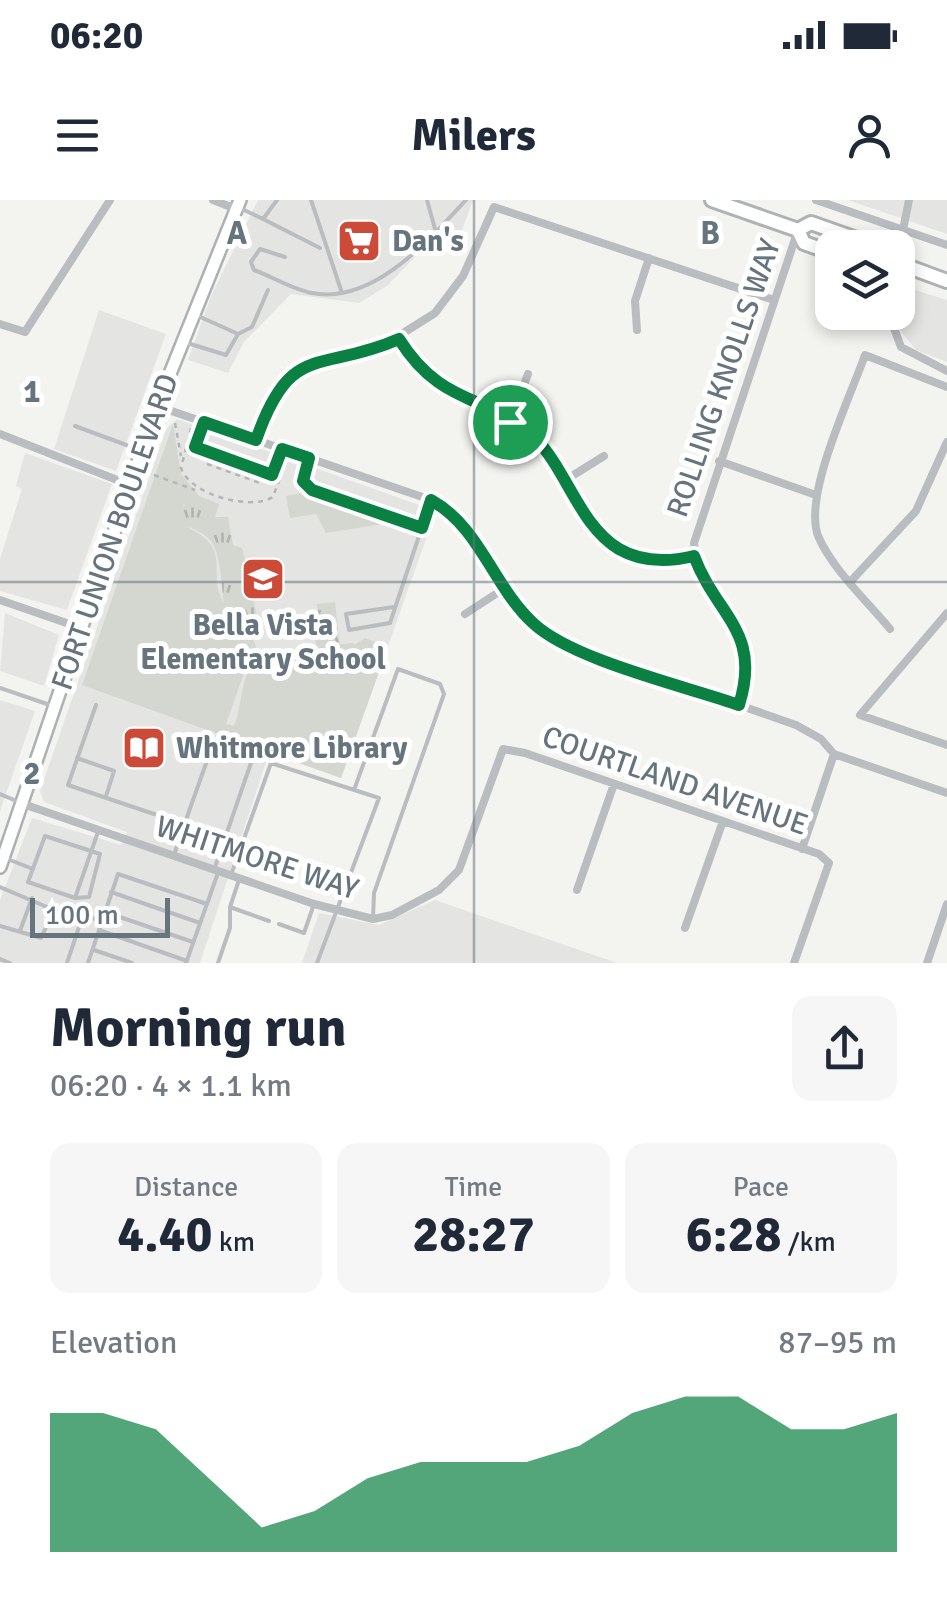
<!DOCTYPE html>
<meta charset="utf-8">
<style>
body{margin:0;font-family:Signika,sans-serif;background:#f6f6f7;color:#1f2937;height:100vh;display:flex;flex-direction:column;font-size:38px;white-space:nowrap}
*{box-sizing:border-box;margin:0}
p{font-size:32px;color:#747a83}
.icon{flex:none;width:55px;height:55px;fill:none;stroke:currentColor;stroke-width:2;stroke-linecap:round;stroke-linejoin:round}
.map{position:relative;height:763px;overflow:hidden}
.details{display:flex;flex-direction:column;background:#fff;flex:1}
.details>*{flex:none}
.controls{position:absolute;left:815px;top:30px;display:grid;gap:20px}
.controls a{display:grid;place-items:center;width:100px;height:100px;border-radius:20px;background:#fff;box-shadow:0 5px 15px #0003;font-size:50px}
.scale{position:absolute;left:30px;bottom:25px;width:140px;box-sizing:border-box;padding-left:10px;border:5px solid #66757d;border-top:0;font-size:28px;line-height:35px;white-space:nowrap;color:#66757d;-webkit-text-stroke:8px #fff;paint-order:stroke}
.pin{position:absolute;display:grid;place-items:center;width:85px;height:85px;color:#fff;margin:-42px;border:5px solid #fff;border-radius:50%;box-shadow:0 2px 10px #0007}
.round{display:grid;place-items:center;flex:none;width:105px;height:105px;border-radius:20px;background:#f6f6f7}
.overview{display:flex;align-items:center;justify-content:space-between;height:170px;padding:0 50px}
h1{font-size:55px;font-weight:700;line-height:75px}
.metrics{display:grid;grid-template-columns:repeat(3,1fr);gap:15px;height:170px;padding:10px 50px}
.metrics div{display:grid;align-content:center;border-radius:20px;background:#f6f6f7;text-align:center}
.metrics b{font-size:50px;font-weight:700}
.metrics small{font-size:28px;font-weight:400}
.metrics p{font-size:28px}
.chart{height:280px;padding:20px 50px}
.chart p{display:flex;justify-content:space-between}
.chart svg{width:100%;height:180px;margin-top:10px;fill:#0b8043;opacity:.7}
.status{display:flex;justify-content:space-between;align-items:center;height:70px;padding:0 50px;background:#fff;direction:ltr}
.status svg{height:28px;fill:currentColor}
header{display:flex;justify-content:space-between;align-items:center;height:130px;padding:0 50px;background:#fff;font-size:45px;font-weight:700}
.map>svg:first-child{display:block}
.built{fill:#e4e4e3}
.grass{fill:#d3d7d0}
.park{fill:url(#park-tufts)}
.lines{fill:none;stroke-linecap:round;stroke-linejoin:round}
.secondary-casing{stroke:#abb1b4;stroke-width:16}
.primary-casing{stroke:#adb2b4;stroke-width:18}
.path{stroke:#b3b7b8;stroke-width:2.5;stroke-dasharray:5 5;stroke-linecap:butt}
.service{stroke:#b9bdc0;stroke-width:4}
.minor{stroke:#b9bdc0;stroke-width:8}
.secondary{stroke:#fff;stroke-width:11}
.primary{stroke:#fff;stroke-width:12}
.route-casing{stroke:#fff;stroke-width:20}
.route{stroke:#0b8043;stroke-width:12}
.grid{fill:none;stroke:#66757d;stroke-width:2.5;stroke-opacity:0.55}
.labels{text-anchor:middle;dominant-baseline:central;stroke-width:10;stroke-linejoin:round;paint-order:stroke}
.poi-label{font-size:30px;font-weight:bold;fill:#66757d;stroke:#fff;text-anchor:start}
.street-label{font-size:30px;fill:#66757d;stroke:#fff}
.grid-label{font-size:32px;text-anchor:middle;font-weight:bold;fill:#66757d;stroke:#fff;stroke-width:10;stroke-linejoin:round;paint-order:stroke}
</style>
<div class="status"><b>06:20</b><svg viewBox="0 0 49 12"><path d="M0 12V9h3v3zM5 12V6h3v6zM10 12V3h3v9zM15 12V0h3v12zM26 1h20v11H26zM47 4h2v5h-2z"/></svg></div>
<header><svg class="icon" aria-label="menu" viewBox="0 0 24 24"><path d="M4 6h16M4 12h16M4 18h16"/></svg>Milers<svg class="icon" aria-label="person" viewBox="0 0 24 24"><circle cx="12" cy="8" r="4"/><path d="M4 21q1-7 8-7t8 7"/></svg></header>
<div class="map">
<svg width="947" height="763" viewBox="0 0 947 763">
<defs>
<pattern id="park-tufts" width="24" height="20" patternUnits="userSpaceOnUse" patternTransform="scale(2.5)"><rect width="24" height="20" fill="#d3d7d0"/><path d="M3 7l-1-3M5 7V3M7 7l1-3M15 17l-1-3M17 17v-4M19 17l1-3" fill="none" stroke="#afb3ae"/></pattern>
</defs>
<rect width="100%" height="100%" fill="#f3f3f0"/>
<path class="built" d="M258,0h215l-18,49 -24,-9 -44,46 -28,17 -68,-9 -47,48 -16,31 -40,-13 23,-64z
M848,0h99v34z
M908,88l39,12v62l-31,-12 -17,-21 -1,-33z
M99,110l67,24 -50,137 -62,-22z
M177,219l259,92 -95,267 -72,-25 -69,210h-200v-63l32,-82 89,27 6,-13 -83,-30 -4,-11 126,-362z
M25,253l87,31 -45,126 -67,-19v-32l22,-70 -6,-3z
M5,413l54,22 -15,51 -44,-15z
M0,500l35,11 -35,100z
M435,700l182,63h-315l17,-50 60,12z"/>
<path class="grass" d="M173,224l8,50 18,22 -16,9 7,24c45,21 14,49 36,76 17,21 22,15 31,45l-9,11 -22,63 8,2c9,-22 6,-52 25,-72l94,-11 18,29 7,3 -37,103 -259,-93z
M302,293l4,2 82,28 -62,10 -10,-19 -26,4 -4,-22z"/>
<path class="park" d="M199,296l20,8 -4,13h13l5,28 9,3 20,90 -8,1c-2,-18 -16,-25 -30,-35 -3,-17 -2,-53 -16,-66 -9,-9 -20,-8 -27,-20l5,-18z
M335,402l5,44 -23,3 -4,-20 7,-2 -3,-23z
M365,438l23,9 -10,28 -7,-3 -17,-27z"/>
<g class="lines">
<defs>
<path id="secondary" d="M0,667l157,-461 83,-206"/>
<path id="primary" d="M712,0l86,30 6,13 28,10
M798,30l13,-7 71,25
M898,63l49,18"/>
</defs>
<use href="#secondary" class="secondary-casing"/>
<use href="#primary" class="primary-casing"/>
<path class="path" d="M175,223l6,33
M191,228l-10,40c9,27 70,43 92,29l7,-19
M207,264l53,19
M154,275l41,15"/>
<path class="service" d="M311,0l30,90
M427,0l8,29
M240,8l23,11 14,-19
M263,19l57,29
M285,57l-25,-8 -9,13 3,8c19,7 38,19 58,23 61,12 117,-53 154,-93
M238,134l14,-7 16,-37
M184,142l42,13 12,-21 -42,-19
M204,222l-9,25 78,28 8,-25
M75,226l62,23
M309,258l-6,23 9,8 107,38
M394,407l-48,7 3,16 41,-7 41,-123
M0,488l50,17
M96,505l-28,80 157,53 27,-78 -40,-13c-13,36 -26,72 -38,108
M77,558l37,13 -8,25
M354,590l44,-121 42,15 4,10 -70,199 -1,26
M0,594l19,8
M5,658l28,11
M215,667l10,-29
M231,675l40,-112 108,35 -62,165
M239,680l-9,27 39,14
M0,687l54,23 -13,28 -41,-12
M111,692l89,31
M75,698l14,-1 11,-43 -55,-18 -17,46 47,16 24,-69
M105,712l88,30
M279,724l25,9 10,-29
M99,730l88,31
M20,731l12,-33
M94,750l38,13
M0,759l10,4
M67,763l16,-48 18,6
M88,763l30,-89 89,30
M186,763l33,-93
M218,763l12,-35v-21"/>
<path class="minor" d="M213,0l23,9
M816,0l131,45
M898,55l11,-55
M888,112l13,35 46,24
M0,124l25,8 85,-132
M637,130l-2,-29 14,-43
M399,139l15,24 24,23 96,51 61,89 23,22 32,12 45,-4
M157,206l274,94c59,33 71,109 130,143l235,82 25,14 13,15 113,39
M510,222l18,-48
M0,234l130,51
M255,240l13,-35 24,-32 16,-9 73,-17 54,-34 28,-37 31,-69 280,93
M719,261l97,34
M564,281l40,-25
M851,381l65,-70 31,-69
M0,400l81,28
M947,413l-87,102 87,30
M465,414l40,-26
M890,429c-23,-28 -56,-58 -71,-91 -18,-39 31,-140 46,-183l82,32
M739,505c28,-88 -41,-94 -45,-162l104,-313
M23,604l291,100 59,15 19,-4 47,-25 20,-20 44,-121 22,4 294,101 10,9 -35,100
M802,649l32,-95
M577,690l37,-106
M685,728l38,-107
M927,763l20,-59"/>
<use href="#secondary" class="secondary"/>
<use href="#primary" class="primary"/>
</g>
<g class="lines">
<defs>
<path id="route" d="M399,139c44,70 90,54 136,99 32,32 44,87 84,111 24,14 50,13 75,7 23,61 68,75 45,149 -54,-19 -167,-45 -206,-82 -40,-37 -53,-96 -102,-123l-9,28 -110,-38 -9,-9 6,-23 -27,-9 -10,26 -77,-28 9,-25 52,18c35,-100 63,-66 143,-101z"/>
</defs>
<use href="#route" class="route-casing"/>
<use href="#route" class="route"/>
</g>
<path class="grid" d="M474,0v763M0,382h947"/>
<defs>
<symbol id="supermarket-square" viewBox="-11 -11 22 22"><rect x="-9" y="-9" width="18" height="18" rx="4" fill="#cb4a38" stroke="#fff"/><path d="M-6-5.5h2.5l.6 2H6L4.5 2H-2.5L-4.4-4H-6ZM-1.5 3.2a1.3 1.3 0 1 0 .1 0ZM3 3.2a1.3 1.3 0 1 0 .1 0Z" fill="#fff"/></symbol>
<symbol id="school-square" viewBox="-11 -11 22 22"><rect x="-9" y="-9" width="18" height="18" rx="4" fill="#cb4a38" stroke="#fff"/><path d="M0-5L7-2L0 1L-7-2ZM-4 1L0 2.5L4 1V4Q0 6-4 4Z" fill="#fff"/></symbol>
<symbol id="library-square" viewBox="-11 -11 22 22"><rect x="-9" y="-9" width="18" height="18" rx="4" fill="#cb4a38" stroke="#fff"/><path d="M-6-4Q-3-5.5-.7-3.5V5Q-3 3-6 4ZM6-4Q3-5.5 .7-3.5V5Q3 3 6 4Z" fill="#fff"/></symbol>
</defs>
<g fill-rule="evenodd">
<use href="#supermarket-square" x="334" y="16" width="50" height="50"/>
<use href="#school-square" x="238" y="354" width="50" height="50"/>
<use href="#library-square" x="119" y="523" width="50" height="50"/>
</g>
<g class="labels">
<g class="poi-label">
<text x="392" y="41">Dan's</text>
<text x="263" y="425" text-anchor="middle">Bella Vista<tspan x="263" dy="34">Elementary School</tspan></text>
<text x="176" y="548">Whitmore Library</text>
</g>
<g class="street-label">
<text transform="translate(724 178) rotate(-71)">ROLLING KNOLLS WAY</text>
<text transform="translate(115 332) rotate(-71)">FORT UNION BOULEVARD</text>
<text transform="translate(675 581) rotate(19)">COURTLAND AVENUE</text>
<text transform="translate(257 658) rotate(18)">WHITMORE WAY</text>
</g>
</g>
<g class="grid-label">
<text x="237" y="44">A</text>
<text x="710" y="44">B</text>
<text x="32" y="202">1</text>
<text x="32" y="584">2</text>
</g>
</svg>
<div class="controls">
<a><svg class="icon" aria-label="layers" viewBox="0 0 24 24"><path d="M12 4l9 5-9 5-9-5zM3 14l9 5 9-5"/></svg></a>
</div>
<div class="scale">100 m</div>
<div class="pin" style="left:510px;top:222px;background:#1e9e55"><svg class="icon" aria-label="arrive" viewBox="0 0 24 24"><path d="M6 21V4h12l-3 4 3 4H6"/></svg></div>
</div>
<section class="details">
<div class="overview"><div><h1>Morning run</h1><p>06:20 · 4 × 1.1 km</p></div><a class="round"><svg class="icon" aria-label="share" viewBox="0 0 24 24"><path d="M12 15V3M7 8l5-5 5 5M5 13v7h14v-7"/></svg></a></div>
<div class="metrics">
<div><p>Distance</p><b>4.40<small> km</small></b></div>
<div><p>Time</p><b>28:27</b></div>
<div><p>Pace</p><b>6:28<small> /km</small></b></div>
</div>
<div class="chart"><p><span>Elevation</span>87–95 m</p>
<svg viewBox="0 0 160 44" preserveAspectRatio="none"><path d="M0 44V10L10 10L20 14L30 26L40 38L50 34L60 26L70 22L80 22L90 22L100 18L110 10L120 6L130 6L140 14L150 14L160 10V44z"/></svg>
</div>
</section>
